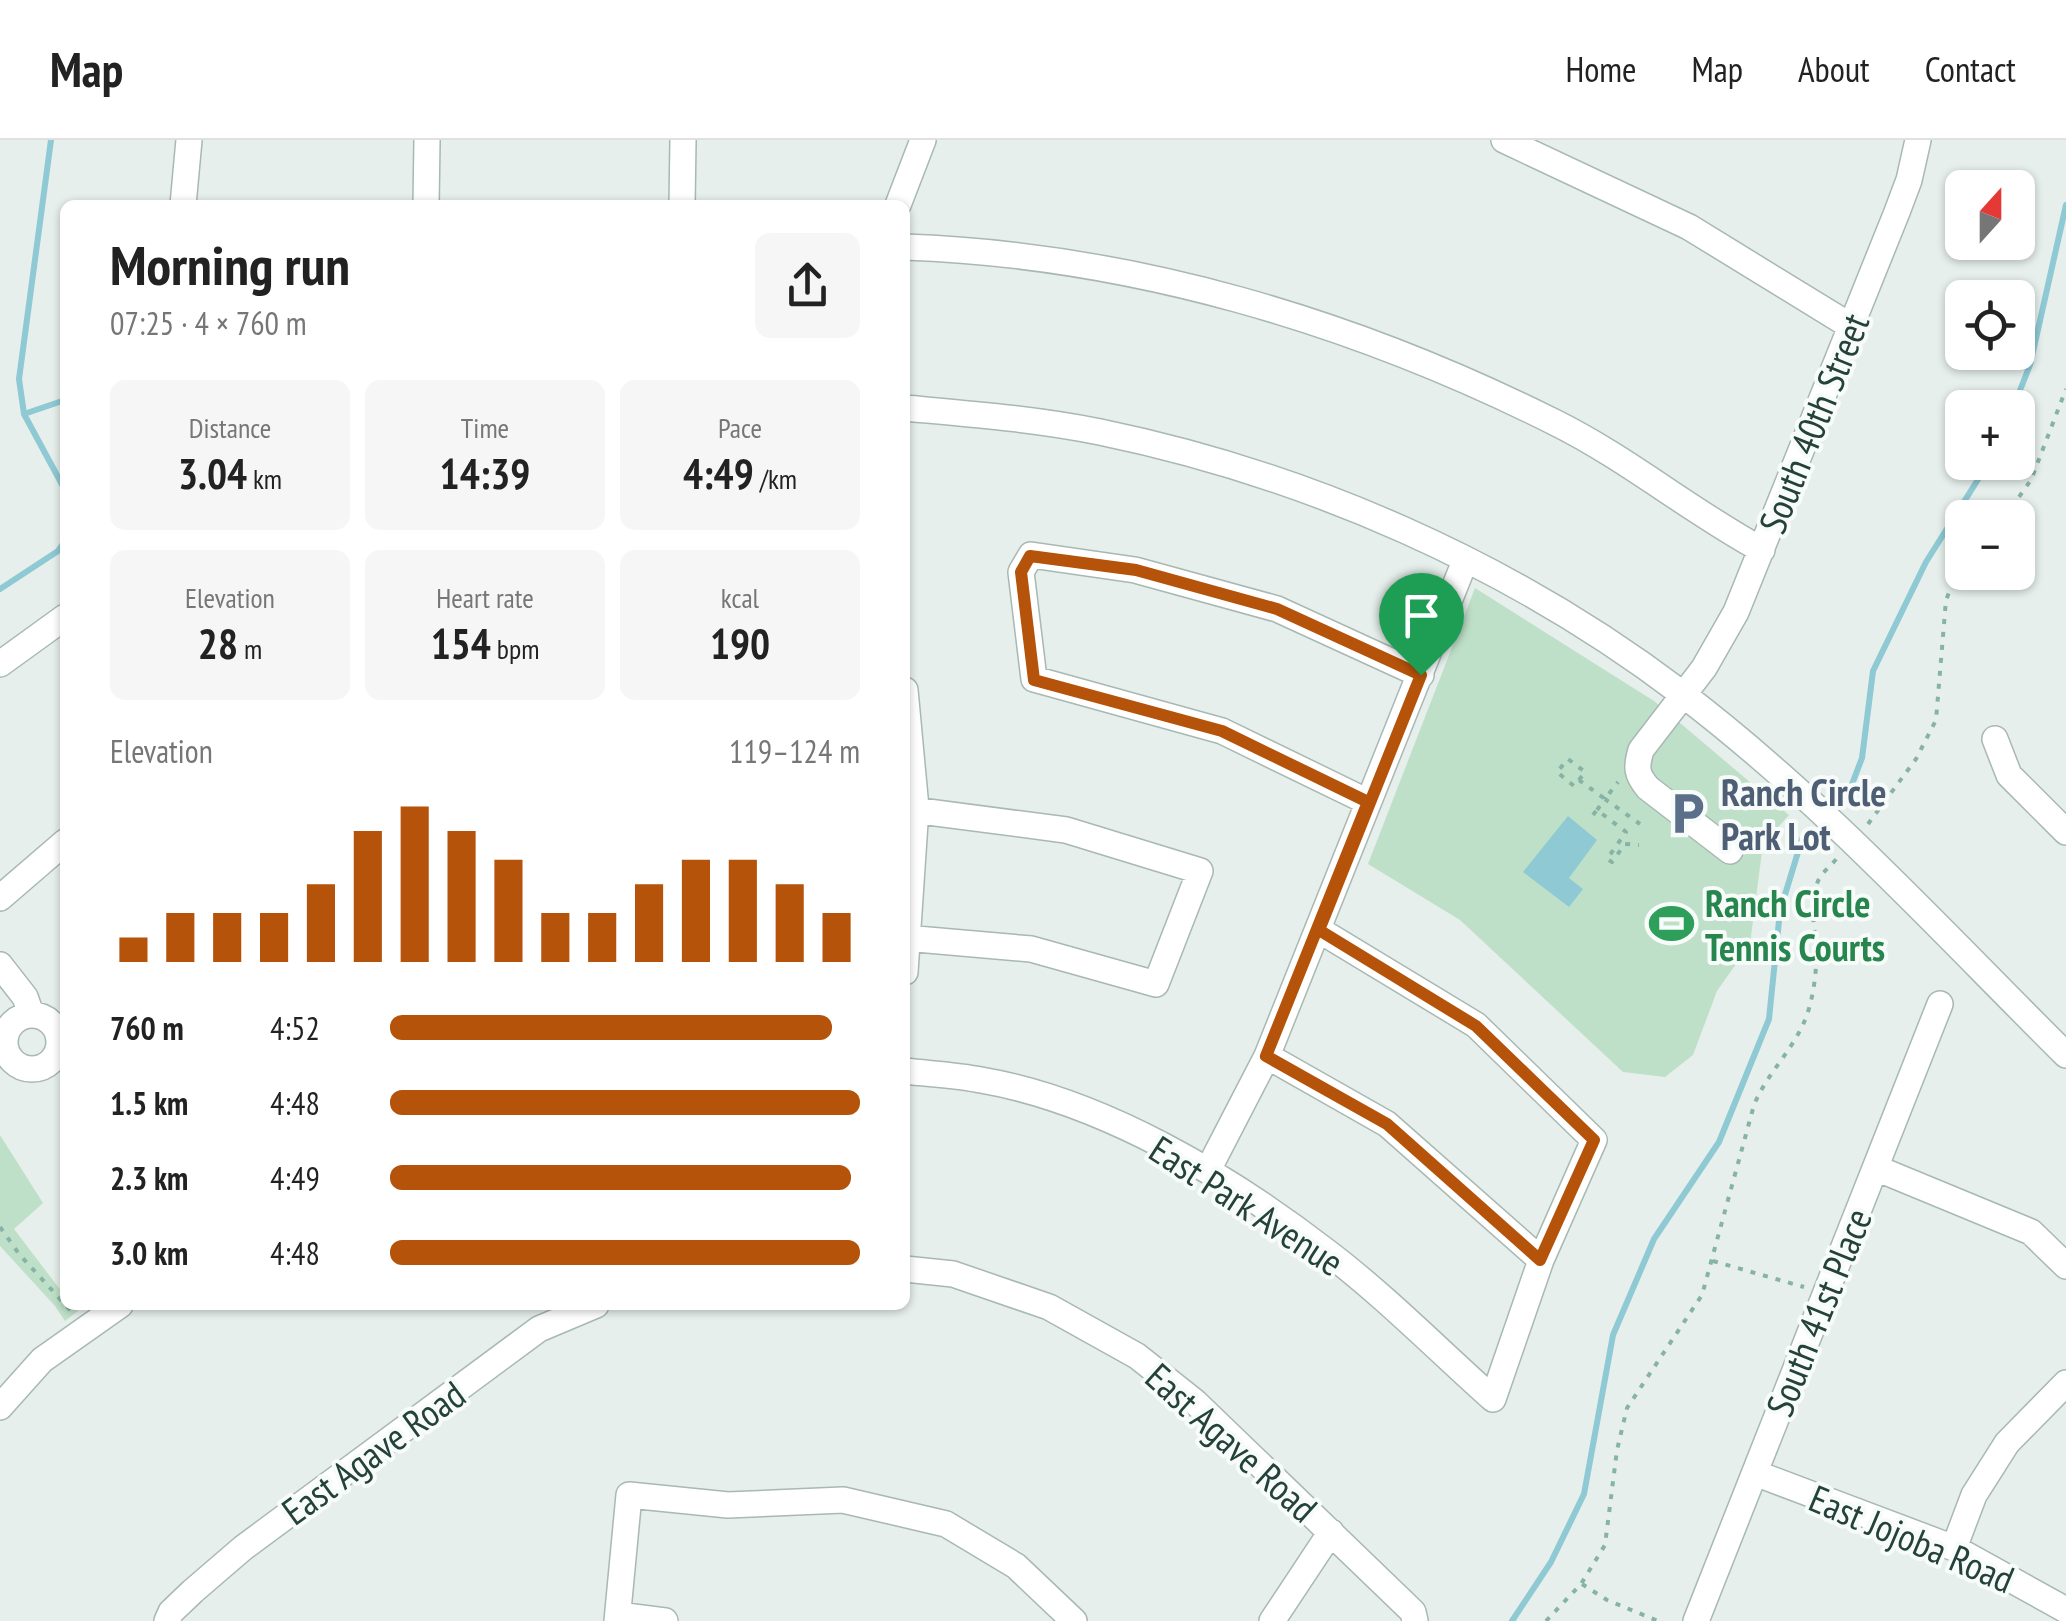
<!DOCTYPE html>
<meta charset="utf-8">
<style>
body{margin:0;font-family:"PT Sans Narrow",sans-serif;background:#f6f6f6;color:#222;height:100vh;display:flex;flex-direction:column;font-size:38px;white-space:nowrap}
*{box-sizing:border-box;margin:0}
p{font-size:32px;color:#767676}
.icon{flex:none;width:55px;height:55px;fill:none;stroke:currentColor;stroke-width:2;stroke-linecap:round;stroke-linejoin:round}
.map{position:relative;flex:1;overflow:hidden}
.drawer{position:absolute;left:60px;top:60px;width:850px;height:1110px;display:flex;flex-direction:column;background:#fff;border-radius:15px;box-shadow:0 2px 8px #0004}
.drawer>*{flex:none}
.needle{width:65px;rotate:21deg}
.controls{position:absolute;left:1945px;top:30px;display:grid;gap:20px}
.controls a{display:grid;place-items:center;width:90px;height:90px;border-radius:15px;background:#fff;box-shadow:0 2px 8px #0004;font-size:50px}
.pin{position:absolute;display:grid;place-items:center;width:85px;height:85px;color:#fff;margin:-102px -42px;border-radius:50% 50% 50% 0;rotate:-45deg;box-shadow:0 0 10px #0007}
.pin .icon{rotate:45deg}
.round{display:grid;place-items:center;flex:none;width:105px;height:105px;border-radius:15px;background:#f6f6f6}
.summary{display:flex;align-items:center;justify-content:space-between;height:170px;padding:0 50px}
h1{font-size:55px;font-weight:600;line-height:75px}
.figures{display:grid;grid-template-columns:repeat(3,1fr);gap:15px;height:170px;padding:10px 50px}
.figures div{display:grid;align-content:center;border-radius:15px;background:#f6f6f6;text-align:center}
.figures b{font-size:42px;font-weight:600}
.figures small{font-size:28px;font-weight:400}
.figures p{font-size:28px}
.chart{height:280px;padding:20px 50px}
.chart p{display:flex;justify-content:space-between}
.chart svg{width:100%;height:180px;margin-top:10px;stroke:#b45309;stroke-width:6}
ul{padding:0 50px;list-style:none;font-size:32px}
li{display:grid;grid-template-columns:160px 120px 1fr;align-items:center;height:75px}
li i{height:25px;border-radius:12px;background:#b45309}
header{display:flex;align-items:center;gap:60px;box-sizing:border-box;height:140px;padding:0 50px;background:#fff;border-bottom:2px solid #e0e0e0}
header strong{font-size:48px}
nav{display:flex;gap:55px;margin-inline-start:auto;font-size:35px}
.map>svg:first-child{display:block}
.green{fill:#bfe0c8}
.water{fill:#8ec9d4}
.lines{fill:none;stroke-linecap:round;stroke-linejoin:round}
.stream{stroke:#8ec9d4;stroke-width:6}
.minor-casing{stroke:#a8b8b2;stroke-width:28}
.path{stroke:#86b3a5;stroke-width:4;stroke-dasharray:5 8;stroke-linecap:butt}
.minor{stroke:#fff;stroke-width:25}
.route-casing{stroke:#fff;stroke-width:20}
.route{stroke:#b45309;stroke-width:12}
.labels{text-anchor:middle;dominant-baseline:central;stroke-width:8;stroke-linejoin:round;paint-order:stroke}
.street-label{font-size:38px;fill:#24423a;stroke:#f7fbf9}
.service-label{font-size:38px;font-weight:bold;fill:#4e5e75;stroke:#f7fbf9;text-anchor:start}
.leisure-label{font-size:38px;font-weight:bold;fill:#27864d;stroke:#f7fbf9;text-anchor:start}
</style>
<header>
<strong>Map</strong>
<nav><a>Home</a><a>Map</a><a>About</a><a>Contact</a></nav>
</header>
<div class="map">
<svg width="2066" height="1481" viewBox="0 0 2066 1481">
<rect width="100%" height="100%" fill="#e6efeb"/>
<path class="green" d="M1475,448l179,113 135,114 -26,29 -13,100 -33,47 -24,64 -28,22 -42,-5 -163,-152 -92,-56z
M0,995l43,68 -29,26 51,67v9h8l5,6 -13,10 -10,-15 -55,-60z"/>
<path class="water" d="M1568,676l29,24 -28,38 14,11 -14,18 -46,-35z"/>
<g class="lines">
<path class="stream" d="M51,0l-32,239 5,35 41,76
M2013,268l17,-43 36,-160
M24,274l41,-14
M0,449l58,-38 7,-10
M1849,652l13,-34 11,-87 53,-109 63,-100
M1512,1481l39,-59 33,-68 29,-159 41,-96 65,-97 50,-123 11,-108 22,-72"/>
<defs>
<path id="minor" d="M1504,0l185,87 163,100
M183,65l6,-65
M426,65l1,-65
M682,65l1,-65
M898,65l25,-65
M905,107c226,8 447,74 649,175 73,36 136,89 208,128
M905,268c65,6 131,11 195,24 208,43 411,132 581,261 140,106 261,239 385,362
M0,524l65,-47
M905,550l11,118 -11,164
M1995,599l14,36 57,57
M1368,662l-146,-71 -188,-52 -13,-107 10,-17 104,15 142,39 144,66
M905,669l161,21 134,41 -44,113 -125,-35 -126,-11
M1730,711l-82,-63c-12,-14 -12,-21 -7,-38l63,-82 32,-56 161,-400 12,-32 9,-40
M0,758l65,-56
M0,825l25,32 6,17
M5 902a27 27 0 1 1 54 0a27 27 0 1 1-54 0Z
M1267,916l120,68 154,136
M905,931c25,3 51,4 76,9 122,21 249,97 346,172 58,44 111,98 166,147l48,-139 53,-120 -118,-115 -157,-95
M1876,1028l155,64 35,34
M1208,1030l59,-114 198,-495
M905,1129l48,5 96,33 88,49 58,46 218,210 2,9
M0,1267l42,-47 78,-55
M1755,1333l199,75 112,62
M1954,1408l20,-53 33,-52 59,-60
M618,1475l47,6
M167,1481l4,-9 22,-21 50,-43 296,-219 57,-24
M617,1481l12,-126 99,10 115,-5 103,24 70,42 58,55
M1272,1481l59,-89
M1696,1481l244,-617"/>
</defs>
<use href="#minor" class="minor-casing"/>
<path class="path" d="M2004,378l27,-38 35,-91
M1579,640l6,-8 -17,-13 -11,13 17,14 5,-6 26,19 13,-17
M1597,670l8,-11 35,25
M1593,675l4,-5 29,22 -19,27 5,3 13,-18 14,1
M1868,684l48,-65 20,-39 10,-120 16,-39
M0,1087l19,27 52,57
M1713,1121l91,26
M1582,1444l25,16 51,21
M1546,1481l35,-37 24,-39 12,-95 10,-42 75,-113 52,-190c14,-34 42,-57 54,-93 6,-20 9,-42 8,-62 -1,-22 -7,-48 2,-69 4,-9 14,-16 20,-24"/>
<use href="#minor" class="minor"/>
</g>
<g class="lines">
<defs>
<path id="route" d="M1421,535l-144,-66 -141,-39 -106,-14 -9,16 13,108 188,51 146,71 -102,254 121,68 153,136 54,-120 -118,-114 -157,-96 102,-255"/>
</defs>
<use href="#route" class="route-casing"/>
<use href="#route" class="route"/>
</g>
<defs>
<symbol id="parking-bare" viewBox="-9 -9 18 18"><path d="M-3.5-5.5H1a3.5 3.5 0 0 1 0 7H-1V5.5H-3.5ZM-1-3.4V-.6H.8a1.4 1.4 0 0 0 0-2.8Z" fill="#5c6f8a" stroke="#f7fbf9" stroke-width="2.5" paint-order="stroke"/></symbol>
<symbol id="stadium-bare" viewBox="-9 -9 18 18"><path d="M0-5a6.5 5 0 1 0 0 10a6.5 5 0 1 0 0-10ZM-3.5-1.8h7v3.6h-7Z" fill="#2e9e5b" stroke="#f7fbf9" stroke-width="2.5" paint-order="stroke"/></symbol>
</defs>
<g fill-rule="evenodd">
<use href="#parking-bare" x="1656" y="642" width="63" height="63"/>
<use href="#stadium-bare" x="1640" y="752" width="63" height="63"/>
</g>
<g class="labels">
<g class="street-label">
<text transform="translate(1813 283) rotate(-68)">South 40th Street</text>
<text transform="translate(1247 1065) rotate(33)">East Park Avenue</text>
<text transform="translate(1818 1172) rotate(-68)">South 41st Place</text>
<text transform="translate(1232 1302) rotate(42)">East Agave Road</text>
<text transform="translate(373 1312) rotate(-36)">East Agave Road</text>
<text transform="translate(1912 1398) rotate(23)">East Jojoba Road</text>
</g>
<g class="service-label">
<text x="1721" y="651">Ranch Circle<tspan x="1721" dy="44">Park Lot</tspan></text>
</g>
<g class="leisure-label">
<text x="1705" y="762">Ranch Circle<tspan x="1705" dy="44">Tennis Courts</tspan></text>
</g>
</g>
</svg>
<div class="controls">
<a><svg class="needle" viewBox="-14 -14 28 28"><path d="M0-13l5 13h-10z" fill="#e53935"/><path d="M0 13l5-13h-10z" fill="#767676"/></svg></a>
<a><svg class="icon" aria-label="locate" viewBox="0 0 24 24"><circle cx="12" cy="12" r="6"/><path d="M12 2v4M12 18v4M2 12h4M18 12h4"/></svg></a>
<a>+</a>
<a>−</a>
</div>
<div class="pin" style="left:1421px;top:535px;background:#1e9e55"><svg class="icon" aria-label="arrive" viewBox="0 0 24 24"><path d="M6 21V4h12l-3 4 3 4H6"/></svg></div>
<section class="drawer">
<div class="summary"><div><h1>Morning run</h1><p>07:25 · 4 × 760 m</p></div><a class="round"><svg class="icon" aria-label="share" viewBox="0 0 24 24"><path d="M12 15V3M7 8l5-5 5 5M5 13v7h14v-7"/></svg></a></div>
<div class="figures">
<div><p>Distance</p><b>3.04<small> km</small></b></div>
<div><p>Time</p><b>14:39</b></div>
<div><p>Pace</p><b>4:49<small> /km</small></b></div>
</div>
<div class="figures">
<div><p>Elevation</p><b>28<small> m</small></b></div>
<div><p>Heart rate</p><b>154<small> bpm</small></b></div>
<div><p>kcal</p><b>190</b></div>
</div>
<div class="chart"><p><span>Elevation</span>119–124 m</p>
<svg viewBox="0 0 160 44" preserveAspectRatio="none"><path d="M5 44V38M15 44V32M25 44V32M35 44V32M45 44V25M55 44V12M65 44V6M75 44V12M85 44V19M95 44V32M105 44V32M115 44V25M125 44V19M135 44V19M145 44V25M155 44V32"/></svg>
</div>
<ul>
<li><b>760 m</b>4:52<i style="width:94%"></i></li>
<li><b>1.5 km</b>4:48<i style="width:100%"></i></li>
<li><b>2.3 km</b>4:49<i style="width:98%"></i></li>
<li><b>3.0 km</b>4:48<i style="width:100%"></i></li>
</ul>
</section>
</div>
